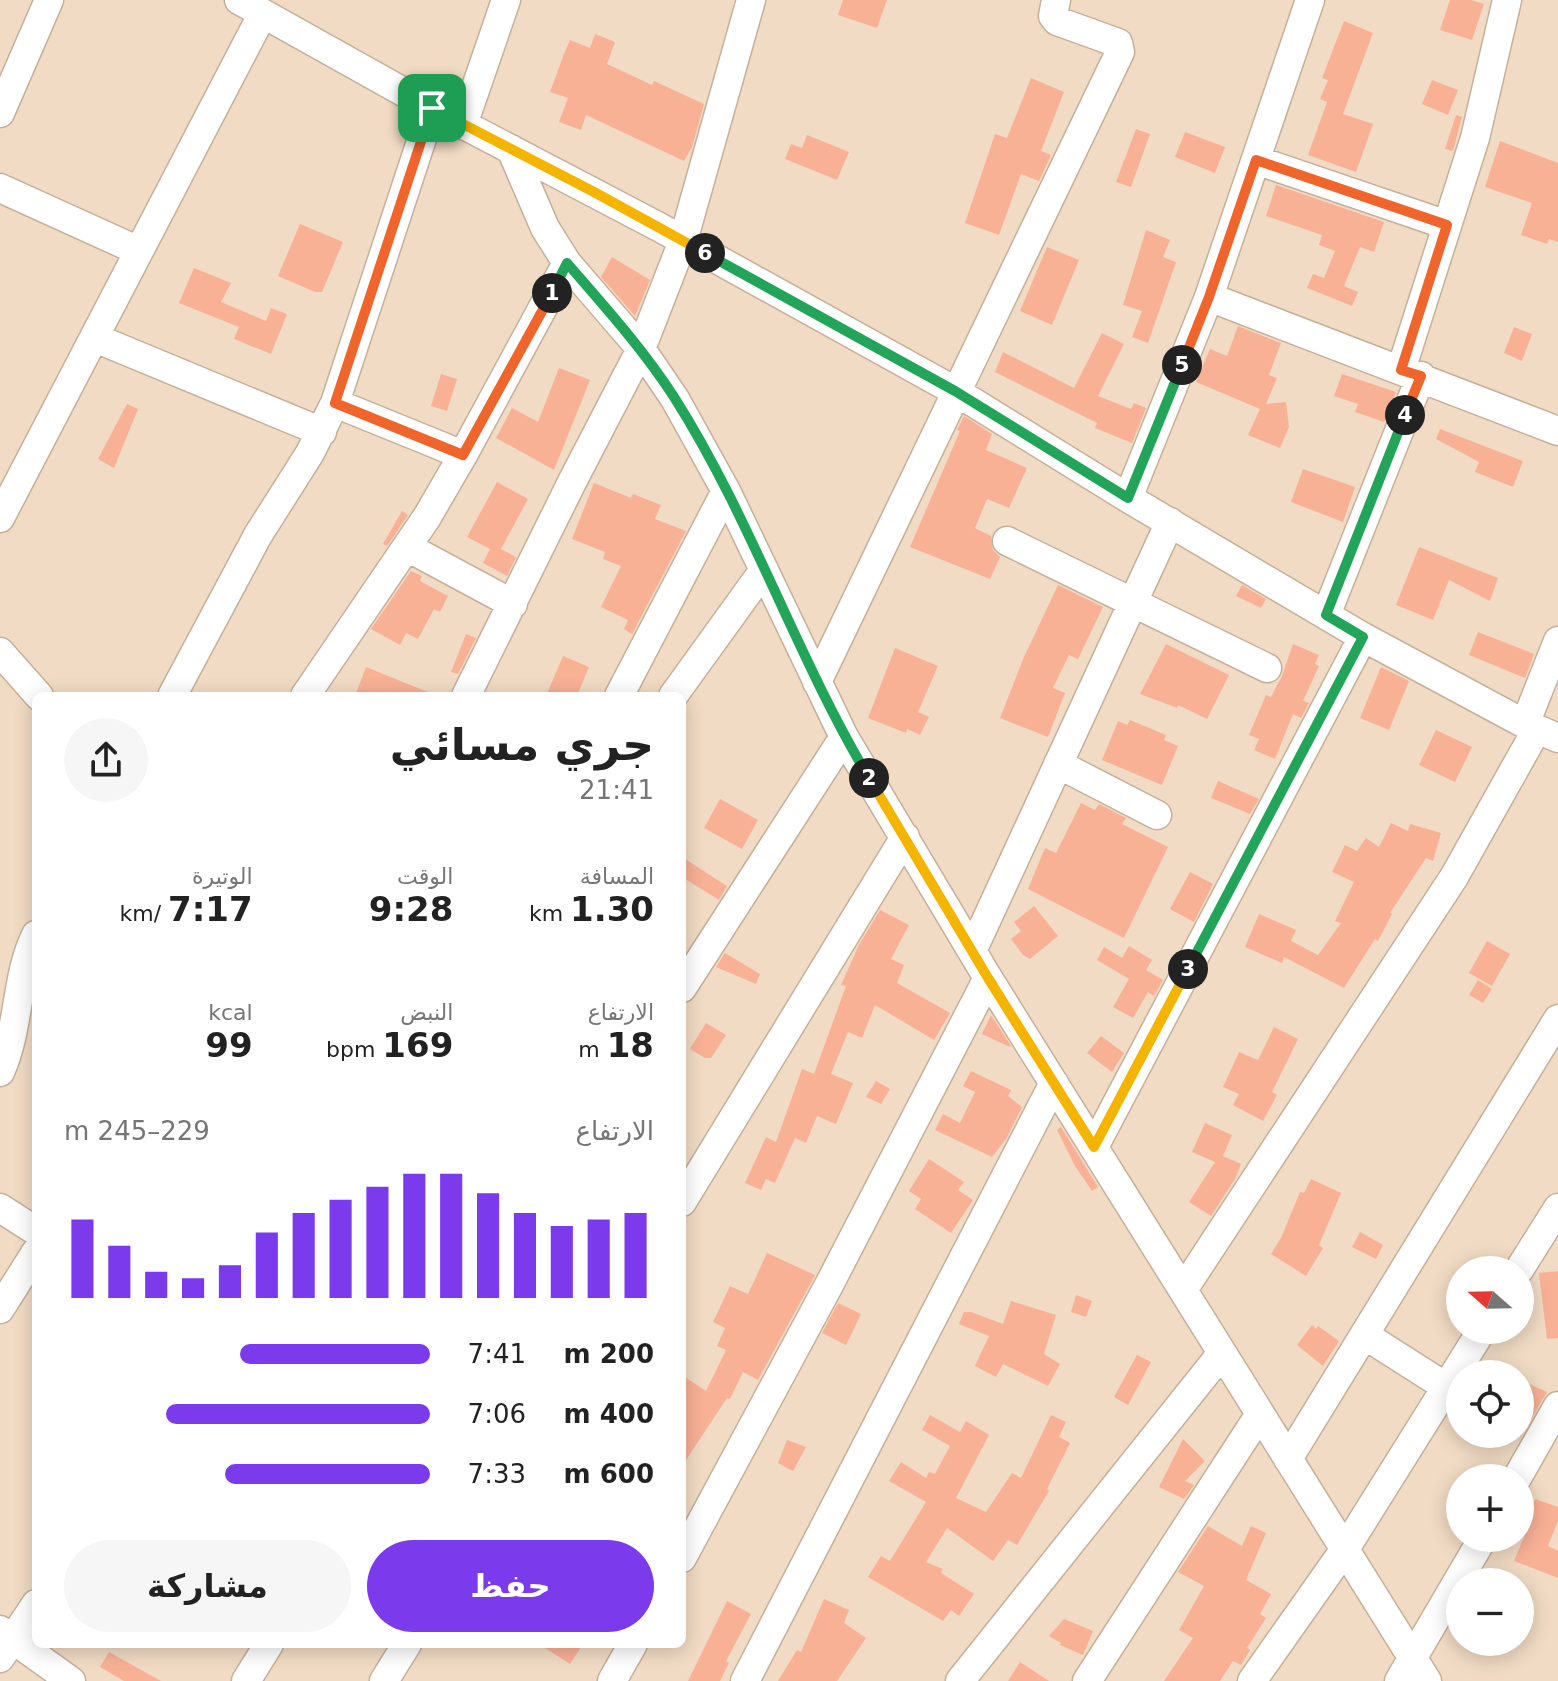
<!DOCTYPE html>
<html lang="ar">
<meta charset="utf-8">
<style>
body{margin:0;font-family:"DejaVu Sans",Vazirmatn,sans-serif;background:#f6f6f6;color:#222;direction:rtl;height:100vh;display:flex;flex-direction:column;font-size:30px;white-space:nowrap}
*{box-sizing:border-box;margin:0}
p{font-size:26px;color:#767676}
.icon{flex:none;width:44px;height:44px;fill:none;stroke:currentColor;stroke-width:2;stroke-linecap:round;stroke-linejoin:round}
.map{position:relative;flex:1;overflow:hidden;direction:ltr}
.panel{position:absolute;left:32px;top:692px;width:654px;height:956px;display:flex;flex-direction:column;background:#fff;border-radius:12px;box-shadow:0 4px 20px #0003;direction:rtl}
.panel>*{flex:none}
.needle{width:52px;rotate:290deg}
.fabs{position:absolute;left:1446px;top:1256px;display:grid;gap:16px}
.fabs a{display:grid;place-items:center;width:88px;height:88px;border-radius:50%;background:#fff;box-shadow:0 4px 20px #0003;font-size:40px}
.pin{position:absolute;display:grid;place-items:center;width:68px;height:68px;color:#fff;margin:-34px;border-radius:16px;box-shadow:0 4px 12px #0006}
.km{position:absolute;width:40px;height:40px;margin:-20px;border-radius:50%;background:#222;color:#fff;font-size:22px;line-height:40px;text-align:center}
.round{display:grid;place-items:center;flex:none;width:84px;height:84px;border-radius:42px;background:#f6f6f6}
.summary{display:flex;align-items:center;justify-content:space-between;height:136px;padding:0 32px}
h1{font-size:44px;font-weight:700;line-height:60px}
.figures{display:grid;grid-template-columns:repeat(3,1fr);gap:12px;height:136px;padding:8px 32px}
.figures div{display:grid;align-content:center}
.figures b{font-size:34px;font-weight:700}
.figures small{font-size:22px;font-weight:400}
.figures p{font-size:22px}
.chart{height:224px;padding:16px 32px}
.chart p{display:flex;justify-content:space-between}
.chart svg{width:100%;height:144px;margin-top:8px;stroke:#7c3aed;stroke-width:6}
.primary-button{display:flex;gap:16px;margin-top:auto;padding:16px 32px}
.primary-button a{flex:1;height:92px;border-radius:48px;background:#7c3aed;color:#fff;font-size:32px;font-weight:700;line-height:92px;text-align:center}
.primary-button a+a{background:#f6f6f6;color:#222}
ul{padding:0 32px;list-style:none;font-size:26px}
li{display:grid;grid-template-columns:128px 96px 1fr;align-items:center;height:60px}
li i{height:20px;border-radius:10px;background:#7c3aed}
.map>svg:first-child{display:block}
.building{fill:#f9b196}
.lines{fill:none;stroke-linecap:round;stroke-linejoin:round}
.minor-casing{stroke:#c5b09a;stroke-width:31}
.minor{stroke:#fff;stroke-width:28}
.split-1-casing{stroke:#fff;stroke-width:16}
.split-2-casing{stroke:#fff;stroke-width:16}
.split-3-casing{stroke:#fff;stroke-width:16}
.split-4-casing{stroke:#fff;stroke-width:16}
.split-5-casing{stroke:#fff;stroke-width:16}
.split-6-casing{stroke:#fff;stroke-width:16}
.split-7-casing{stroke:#fff;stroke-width:16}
.split-1{stroke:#f0652b;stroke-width:10}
.split-2{stroke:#22a559;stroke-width:10}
.split-3{stroke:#f5b400;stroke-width:10}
.split-4{stroke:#22a559;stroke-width:10}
.split-5{stroke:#f0652b;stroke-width:10}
.split-6{stroke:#22a559;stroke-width:10}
.split-7{stroke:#f5b400;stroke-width:10}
</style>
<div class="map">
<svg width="1558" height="1681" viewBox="0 0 1558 1681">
<rect width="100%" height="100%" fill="#f1dbc4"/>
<path class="building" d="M843,0h44l-10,28 -39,-13z
M1450,0h21l13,4 -12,36 -32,-10z
M1344,21l29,12 -30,81 30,10 -17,48 -48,-17 19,-53 -7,-3 8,-19 -6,-2z
M595,34l20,8 -8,22 45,21 2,-4 50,23 -12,43 -8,14 -98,-46 -5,15 -22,-8 9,-24 -18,-6 14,-38 6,-14 20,8z
M1031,78l33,14 -23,59 10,4 -12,26 -18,-7 -22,61 -34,-12 30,-89 12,4z
M1432,80l26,10 -10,25 -26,-11z
M1456,115l6,2 -9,34 -8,-2z
M1136,129l14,5 -19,53 -15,-5z
M1185,132l40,15 -10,26 -40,-16z
M807,135l42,17 -12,28 -52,-21 6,-15 11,4z
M1500,141l58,22v79l-9,-3 -2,5 -26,-9 11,-32 -47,-16z
M1276,185l108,37 -10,30 -14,-5 -16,39 14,6 -6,14 -45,-18 6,-14 11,4 11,-27 -16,-6 3,-10 -56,-19z
M300,224l43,18 -21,50h-7l-37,-16z
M1146,230l24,10 -7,17 13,5 -28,81 -16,-6 10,-26 -19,-6z
M1047,247l32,13 -27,65 -32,-14z
M612,257l38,23 -15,36 -34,-39z
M194,268l37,15 -10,19 45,19 5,-13 16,6 -16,40 -37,-15 5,-12 -60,-24z
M1238,326l43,17 -12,32 8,3 -11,26 20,-2 3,25 -9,21 -32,-13 12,-26 -64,-27 14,-33 17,7z
M1514,327l18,7 -10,27 -18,-8z
M1102,333l22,11 -26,52 33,13 3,-6 12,5 -14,35 -37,-15 2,-5 -102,-51 8,-20 71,36z
M559,368l31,12 -36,90 -58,-32 16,-30 26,14z
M441,374l16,5 -10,32 -16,-5z
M1342,374l54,18 -12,30 -29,-10 3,-8 -24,-8z
M127,404l11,5 -24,59 -16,-9z
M964,416l28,18 -6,16 41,18 -18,40 -22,-9 -12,29 16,8 2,14 7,7 -10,22 -80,-32 50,-116 -3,-1z
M1440,429l83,32 -10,26 -38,-15 4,-10 -43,-23z
M1303,469l52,18 -12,35 -52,-20z
M497,482l31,17 -27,50 15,8 -9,19 -24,-13 7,-14 -23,-12z
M594,483l37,15 2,-4 28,11 -6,14 31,12 -54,103 -8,-5 4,-9 -27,-13 20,-41 -18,-7 2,-7 -33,-13z
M402,511l6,4 -21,31 -4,-2z
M1419,547l79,31 -8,23 -41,-21 -16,40 -37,-15z
M411,571l11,5 -2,5 28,15 -8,16 -6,-3 -16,30 -12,-6 -6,12 -29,-16z
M1058,585l45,22 -25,52 -9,-4 -16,33 12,5 -17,44 -48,-19 24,-61z
M1242,585l24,14 -5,9 -25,-12z
M1478,632l56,22 -9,24 -56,-23z
M466,634l10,4 -18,36 -7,-2z
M1166,644l63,31 -22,44 -29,-14 -1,3 -37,-14z
M1293,644l26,11 -4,9 4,2 -16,35 6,2 -8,15 -8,-4 -18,45 -21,-9 5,-11 -10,-4 17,-40 5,2 11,-21z
M895,648l43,18 -20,46 11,5 -9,18 -13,-6 -1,4 -38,-15z
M563,656l26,11 -12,29h-31z
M366,667l69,28v1h-80z
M1381,667l28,14 -20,49 -29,-12z
M1130,720l36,15 -2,5 14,6 -16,39 -60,-25 16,-39 9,4z
M1436,730l36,17 -17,35 -36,-17z
M1218,781l41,18 -9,15 -39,-16z
M720,799l38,21 -16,29 -38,-21z
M1081,803l14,7 4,-6 27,14 -4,6 46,23 -44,91 -96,-49 17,-41 11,5z
M1391,823l17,8 2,-7 31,9 -8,28 -7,-3 -36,55 2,1 -14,27 -3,-2 -31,49 -60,-31 -2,6 -37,-16 14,-33 37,16 -5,11 27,14 23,-32 -6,-2 19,-39 -22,-10 13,-27 12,6 9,-13 13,9z
M682,857l45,29 -8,14 -37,-23z
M1190,872l23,12 -19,38 -24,-13z
M1034,906l24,30 -28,23 -7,-4 -12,-16 10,-8 -7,-9z
M880,910l29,15 -18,34 13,6 -7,18 53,30 -16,27 -59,-35 -13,33 -14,-6 -17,42 22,9 -17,41 -19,-8 -11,27 -11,-5 -20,45 -9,-4 -5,11 -16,-7 21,-46 10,5 26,-73 12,5 32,-88 -5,-1 18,-40z
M1487,941l23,13 -18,32 -23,-13z
M1129,946l23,14 -6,10 17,10 -9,16 -6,-4 -15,26 -20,-11 16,-28 -32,-19 7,-13 18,11z
M725,953l35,21 -4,10 -40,-17z
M1478,980l14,9 -9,14 -14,-8z
M991,1015l20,31 -1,1 -28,-13z
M706,1023l20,12 -15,23h-6l-15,-9z
M1274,1027l24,12 -26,53 5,3 -14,26 -30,-16 6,-11 -16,-7 16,-35 19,8z
M1101,1036l23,17 -12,19 -25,-19z
M971,1071l40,19 -3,6 14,11 -16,32 -14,18 -57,-27 8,-16 17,9 15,-31 -12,-6z
M876,1081l14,8 -9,15 -15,-7z
M1205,1123l27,12 -9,21 18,8 -6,15 -24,37 -22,-14 26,-40 -23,-10z
M1061,1127l37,60 -6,4 -17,-25 -18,-36z
M929,1159l35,23 -6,8 15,10 -22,33 -36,-24 6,-10 -12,-8z
M1311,1179l30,14 -22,52 4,3 -17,28 -35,-22 10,-16 19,-46 4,1z
M1360,1232l23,13 -7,14 -24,-12z
M767,1253l48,22 -57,105 -15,-8 -13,27 -3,-1 -45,68v-91l24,16 20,-41 -9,-4 8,-18 -12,-6 17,-36 18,8z
M1558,1271v67l-11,1 -8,-66z
M1076,1295l16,6 -6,16 -15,-5z
M1011,1301l45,14 -12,39 16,10 -12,22 -45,-22 -7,13 -21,-11 14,-30 -30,-12 5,-12h7l32,12z
M838,1303l23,11 -15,31 -24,-12z
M1312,1325l4,4 2,-3 21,15 -16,25 -26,-21z
M1137,1355l14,7 -23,43 -14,-8z
M1520,1380l27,12 -27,46z
M930,1415l30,17 6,-11 23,14 -33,63 30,14 26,-39 9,5 30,-63 15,7 -7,15 11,6 -23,46 2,2 -32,54 -9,-5 -15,21 -46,-33 -21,34 17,7 -2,4 33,21 -15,22 -8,-6 -8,11 -75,-44 13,-21 9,5 36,-59 -37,-21 12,-19 25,16 3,-6 6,2 15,-28 -28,-16z
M1183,1439l22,22 -20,20 9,4 -10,14 -25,-12z
M787,1440l19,7 -13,24 -15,-8z
M1535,1499l23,8v14l-10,25 10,5v27l-44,-17 19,-46 -3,-1z
M1208,1526l34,20 9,-20 15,7 -20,47 25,14 -11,20 6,4 -19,30 3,2 -9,15 -8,-4 -13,20h-56l29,-43 -14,-8 25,-44 -26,-14z
M824,1599l25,11 -5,13 22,15 -29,43h-59l19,-31 4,2z
M727,1601l24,13 -25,47 3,2 -9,18h-32z
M1064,1619l29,12 -10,24 -23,-10 1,-2 -12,-7z
M539,1644h44l-13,20z
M109,1652l52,29h-37l-24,-14z
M1020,1662l29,19h-41z"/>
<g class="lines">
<defs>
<path id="minor" d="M239,0l193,108 227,119 296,164 173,107 235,139 162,87 33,14
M0,113l49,-113
M463,125l43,-125
M511,149l34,79 22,35 74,86 34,50 51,92 118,246 144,241 439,703
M1256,160l191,65
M0,188l139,63
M1209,297l349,134
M95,338l227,94
M1401,370l74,-232 32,-138
M335,403l128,52
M1128,498l81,-201 101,-297
M0,518l262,-503
M1007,541l260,127
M407,547l106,57
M1326,615l95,-239
M0,652l39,44
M817,682l303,-630 -2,-9 -61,-22 -4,-5 3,-16
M172,696l86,-161 52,-82 25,-50 97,-295
M305,696l122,-179 36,-62 104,-192
M466,696l106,-214 69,-133 42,-108 68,-241
M619,696l107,-205
M673,696l91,-126
M1525,724l33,-83
M1058,764l99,51
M973,949l197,-427
M682,988l162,-251
M0,1072c20,-44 15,-94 36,-137
M1094,1147l269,-510
M682,1202l223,-365
M0,1208l36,23
M1519,1270l39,-62
M1183,1290l271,-413 83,-148
M0,1309l36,-57
M1366,1336l80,51
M1288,1459l270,-440
M1517,1478l41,-72
M682,1558l148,-275 158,-305
M0,1630l71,51
M0,1658l36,-54
M246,1681l23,-37
M384,1681l23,-37
M612,1681l21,-37
M745,1681l309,-598
M960,1681l262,-328
M1087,1681l173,-267
M1252,1681l93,-132 137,-219
M1399,1681l84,-143"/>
</defs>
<use href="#minor" class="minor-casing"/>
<use href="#minor" class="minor"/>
</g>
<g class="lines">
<defs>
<path id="split-1" d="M432,108l-97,295 128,52 89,-162"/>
<path id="split-2" d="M552,293l15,-30c38,44 76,86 107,134 77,121 122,259 195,381"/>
<path id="split-3" d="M869,778l119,200 106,169 94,-178"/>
<path id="split-4" d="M1188,969l175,-332 -37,-22 79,-200"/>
<path id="split-5" d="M1182,365l27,-68 47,-137 191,65 -46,145 20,6 -16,39"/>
<path id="split-6" d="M705,253l250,138 173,107 54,-133"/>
<path id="split-7" d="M432,108l162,84 111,61"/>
</defs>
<use href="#split-1" class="split-1-casing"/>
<use href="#split-2" class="split-2-casing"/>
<use href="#split-3" class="split-3-casing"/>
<use href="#split-4" class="split-4-casing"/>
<use href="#split-5" class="split-5-casing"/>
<use href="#split-6" class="split-6-casing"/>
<use href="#split-7" class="split-7-casing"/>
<use href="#split-1" class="split-1"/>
<use href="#split-2" class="split-2"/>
<use href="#split-3" class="split-3"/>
<use href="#split-4" class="split-4"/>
<use href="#split-5" class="split-5"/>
<use href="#split-6" class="split-6"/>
<use href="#split-7" class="split-7"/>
</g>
</svg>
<div class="fabs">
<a><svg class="needle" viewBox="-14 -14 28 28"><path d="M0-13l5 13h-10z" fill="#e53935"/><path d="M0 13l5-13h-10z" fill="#767676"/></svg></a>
<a><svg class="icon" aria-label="locate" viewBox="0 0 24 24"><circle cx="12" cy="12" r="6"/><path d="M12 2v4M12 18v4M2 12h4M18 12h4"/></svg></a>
<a>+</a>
<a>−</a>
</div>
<div class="pin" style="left:432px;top:108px;background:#1e9e55"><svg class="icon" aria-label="arrive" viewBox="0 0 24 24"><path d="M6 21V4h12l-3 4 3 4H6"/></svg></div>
<b class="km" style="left:552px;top:293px">1</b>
<b class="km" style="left:869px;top:778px">2</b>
<b class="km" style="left:1188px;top:969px">3</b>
<b class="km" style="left:1405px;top:415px">4</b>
<b class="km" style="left:1182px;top:365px">5</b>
<b class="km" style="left:705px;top:253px">6</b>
<section class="panel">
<div class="summary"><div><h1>جري مسائي</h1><p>21:41</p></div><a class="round"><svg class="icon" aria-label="share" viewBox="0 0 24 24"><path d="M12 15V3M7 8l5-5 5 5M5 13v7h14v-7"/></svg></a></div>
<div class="figures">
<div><p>المسافة</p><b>1.30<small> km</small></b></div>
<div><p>الوقت</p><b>9:28</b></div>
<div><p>الوتيرة</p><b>7:17<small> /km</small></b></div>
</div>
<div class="figures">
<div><p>الارتفاع</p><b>18<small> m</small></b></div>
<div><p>النبض</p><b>169<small> bpm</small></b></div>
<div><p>kcal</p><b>99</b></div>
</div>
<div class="chart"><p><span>الارتفاع</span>229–245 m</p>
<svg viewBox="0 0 160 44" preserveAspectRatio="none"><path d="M5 44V20M15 44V28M25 44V36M35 44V38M45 44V34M55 44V24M65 44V18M75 44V14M85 44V10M95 44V6M105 44V6M115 44V12M125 44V18M135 44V22M145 44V20M155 44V18"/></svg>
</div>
<ul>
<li><b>200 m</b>7:41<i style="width:52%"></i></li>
<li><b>400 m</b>7:06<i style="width:72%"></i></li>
<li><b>600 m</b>7:33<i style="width:56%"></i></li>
</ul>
<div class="primary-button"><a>حفظ</a><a>مشاركة</a></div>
</section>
</div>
